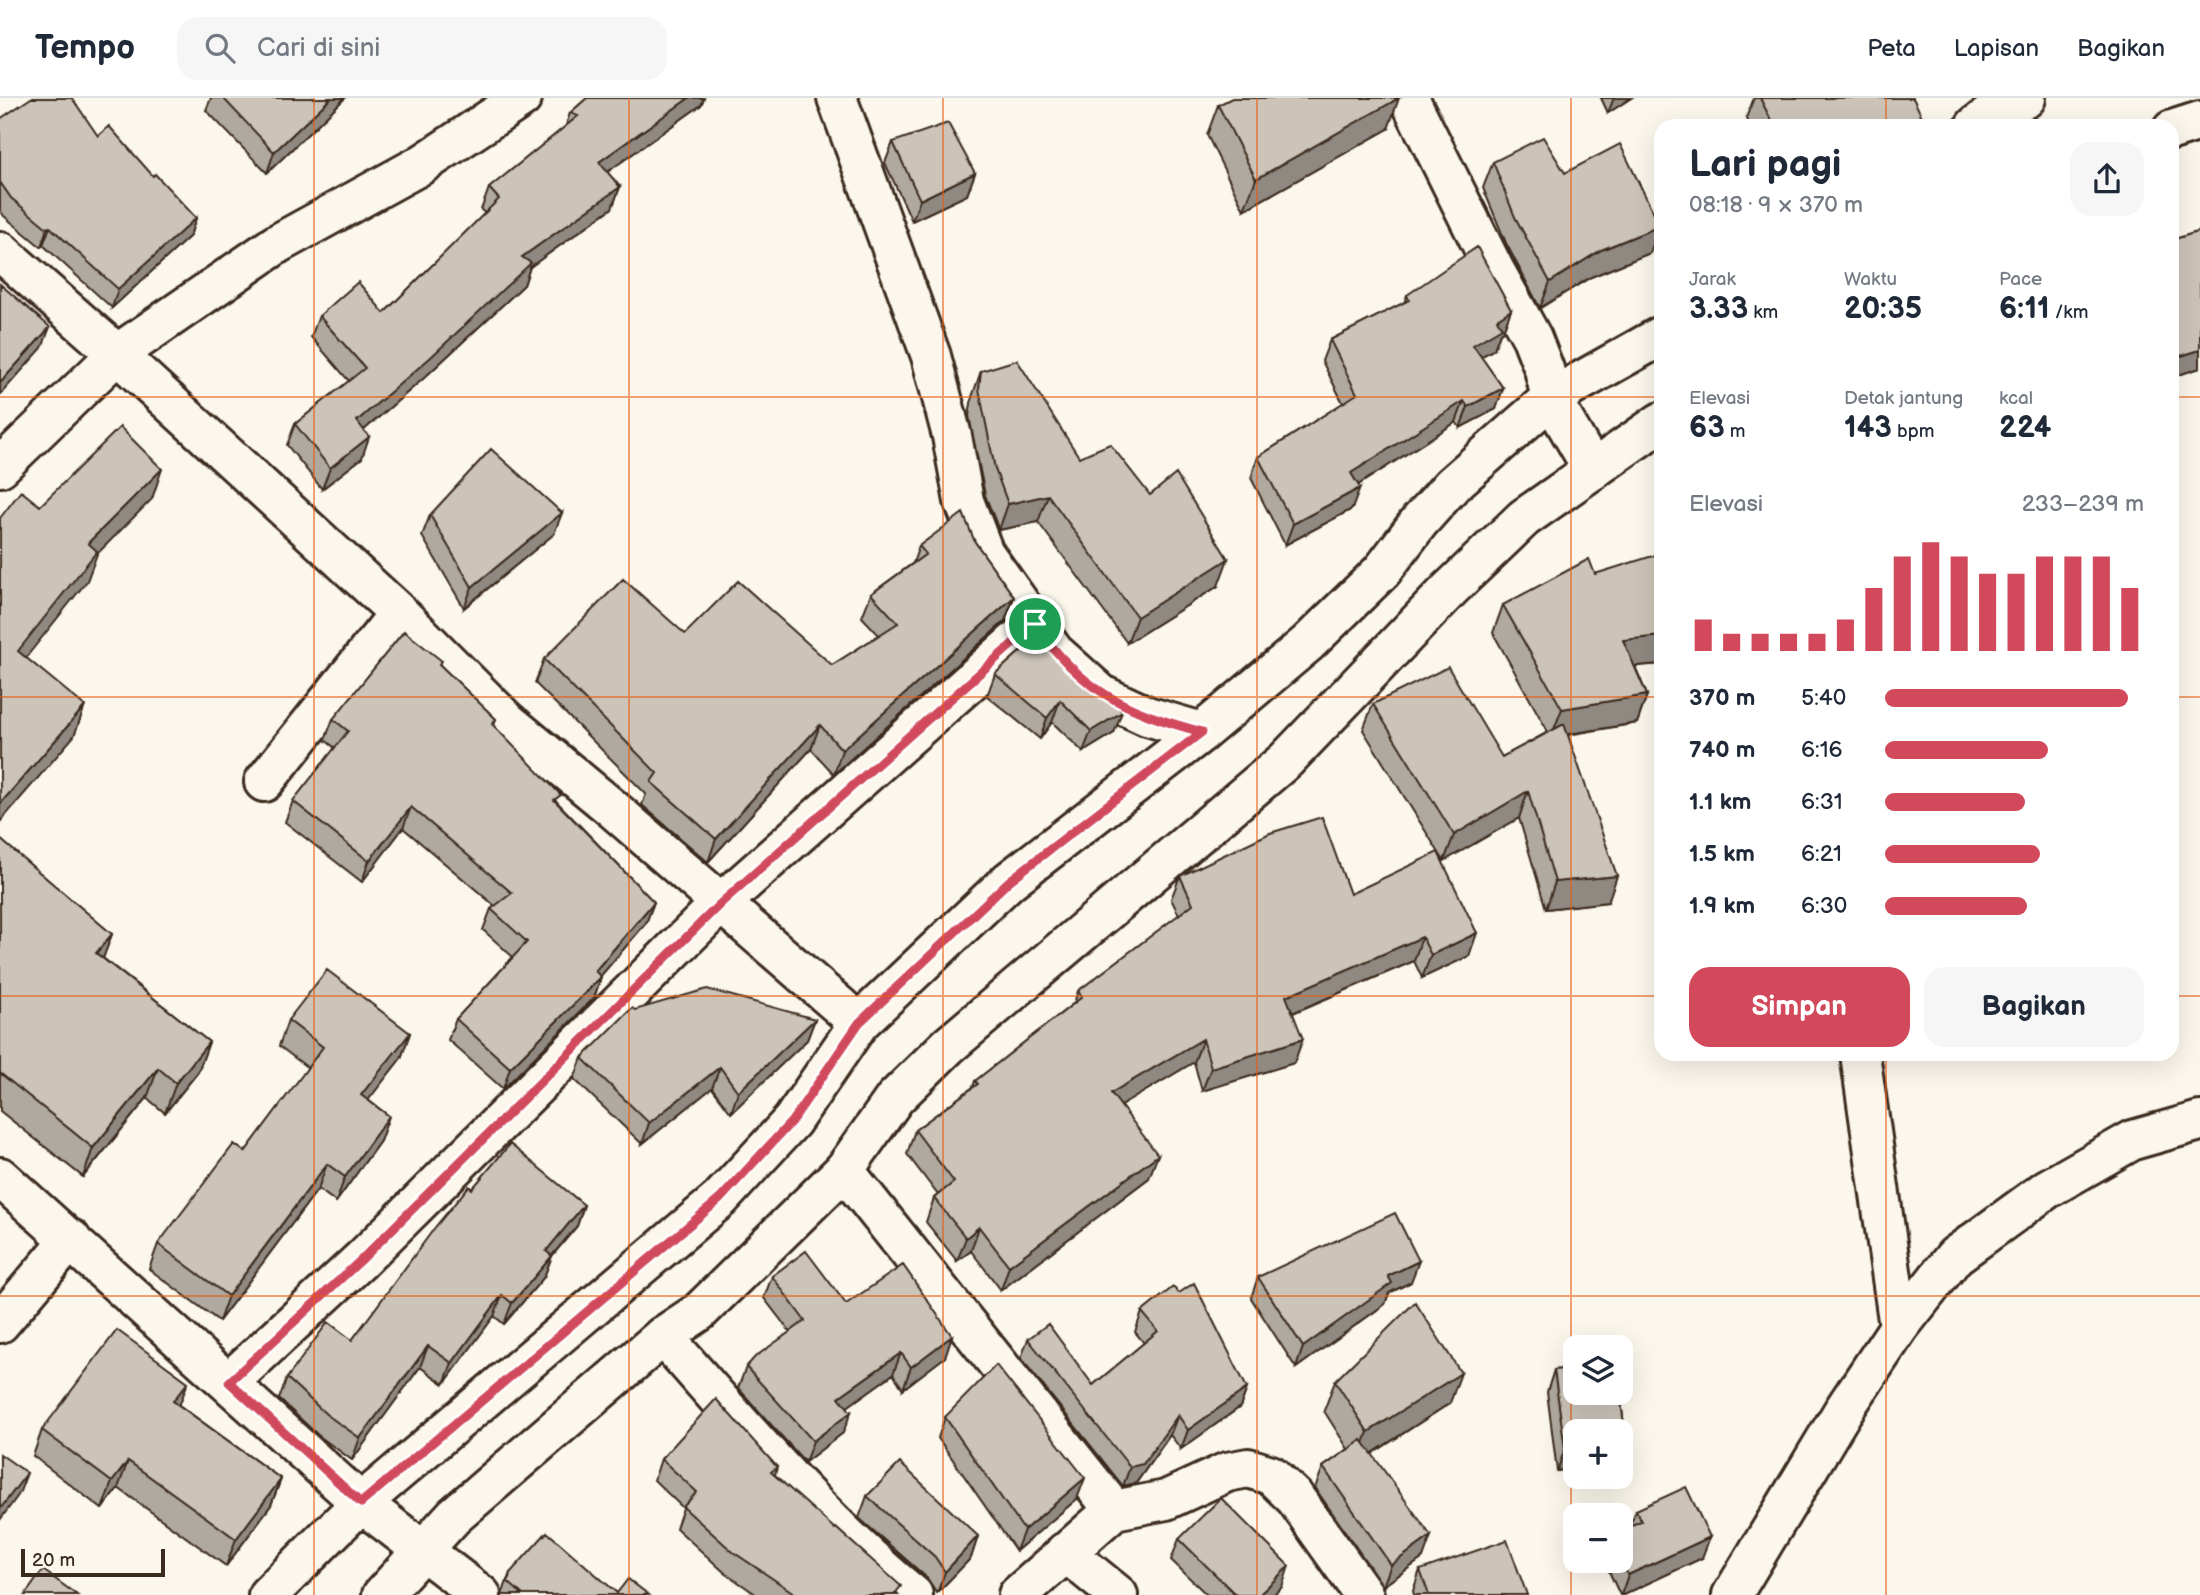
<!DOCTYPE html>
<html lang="id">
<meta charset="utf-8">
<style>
body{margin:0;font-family:"Balsamiq Sans",sans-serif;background:#f6f6f7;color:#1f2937;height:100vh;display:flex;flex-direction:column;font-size:26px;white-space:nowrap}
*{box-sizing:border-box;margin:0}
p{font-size:23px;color:#747a83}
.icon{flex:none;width:38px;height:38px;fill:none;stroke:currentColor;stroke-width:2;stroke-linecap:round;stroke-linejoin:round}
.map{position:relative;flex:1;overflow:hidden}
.side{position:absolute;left:1654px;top:21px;width:525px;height:942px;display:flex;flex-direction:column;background:#fff;border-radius:21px;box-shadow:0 7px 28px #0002}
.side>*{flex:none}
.buttons{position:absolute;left:1563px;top:1237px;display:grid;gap:14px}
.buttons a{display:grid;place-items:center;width:70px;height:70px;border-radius:14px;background:#fff;box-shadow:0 7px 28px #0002;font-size:35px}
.scale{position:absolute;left:21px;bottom:18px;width:144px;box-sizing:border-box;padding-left:7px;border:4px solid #3b2a1e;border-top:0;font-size:19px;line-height:24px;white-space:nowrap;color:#3b2a1e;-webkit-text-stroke:5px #fbf7ec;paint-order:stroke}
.pin{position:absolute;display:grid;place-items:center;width:60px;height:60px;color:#fff;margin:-30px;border:4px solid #fff;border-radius:50%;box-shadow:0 2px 7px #0007}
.round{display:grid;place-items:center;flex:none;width:74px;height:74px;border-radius:21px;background:#f6f6f7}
.headline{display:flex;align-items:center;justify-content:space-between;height:119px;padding:0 35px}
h1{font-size:38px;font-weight:800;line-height:52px}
.stats{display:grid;grid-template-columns:repeat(3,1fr);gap:10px;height:119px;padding:7px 35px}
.stats div{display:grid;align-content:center}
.stats b{font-size:30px;font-weight:800}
.stats small{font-size:19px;font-weight:400}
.stats p{font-size:19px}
.chart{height:196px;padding:14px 35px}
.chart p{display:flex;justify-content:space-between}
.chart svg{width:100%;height:126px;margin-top:7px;stroke:#d1495b;stroke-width:6}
.primary-button{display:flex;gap:14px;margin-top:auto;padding:14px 35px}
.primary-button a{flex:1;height:80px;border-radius:21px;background:#d1495b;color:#fff;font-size:28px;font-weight:800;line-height:80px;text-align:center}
.primary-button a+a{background:#f6f6f7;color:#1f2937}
ul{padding:0 35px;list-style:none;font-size:23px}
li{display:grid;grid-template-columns:112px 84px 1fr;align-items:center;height:52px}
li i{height:18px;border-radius:9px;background:#d1495b}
header{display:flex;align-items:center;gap:42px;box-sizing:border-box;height:98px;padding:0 35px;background:#fff;border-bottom:2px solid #e0e1e3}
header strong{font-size:33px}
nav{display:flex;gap:38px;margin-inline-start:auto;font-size:24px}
.search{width:490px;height:63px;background:#f6f6f7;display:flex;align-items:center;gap:18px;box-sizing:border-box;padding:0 24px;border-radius:21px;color:#747a83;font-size:26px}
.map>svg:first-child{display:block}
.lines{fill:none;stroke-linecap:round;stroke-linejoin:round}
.minor-casing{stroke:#3b2a1e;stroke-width:44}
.tertiary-casing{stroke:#3b2a1e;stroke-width:44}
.minor{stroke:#fbf7ec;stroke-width:38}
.tertiary{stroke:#fbf7ec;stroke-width:38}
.wall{fill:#afa99f;stroke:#3b2a1e;stroke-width:2}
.shaded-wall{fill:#8f8982;stroke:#3b2a1e;stroke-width:2}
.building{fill:#ccc4b9;stroke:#3b2a1e;stroke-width:2}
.route-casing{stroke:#fff;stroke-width:14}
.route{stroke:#d1495b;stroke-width:9}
.grid{fill:none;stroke:#e8590c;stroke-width:2;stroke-opacity:0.55}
</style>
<header>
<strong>Tempo</strong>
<div class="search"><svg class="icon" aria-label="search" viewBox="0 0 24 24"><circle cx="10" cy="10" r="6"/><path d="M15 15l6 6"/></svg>Cari di sini</div>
<nav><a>Peta</a><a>Lapisan</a><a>Bagikan</a></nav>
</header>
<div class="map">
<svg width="2200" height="1497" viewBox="0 0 2200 1497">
<rect width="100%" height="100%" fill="#fbf7ec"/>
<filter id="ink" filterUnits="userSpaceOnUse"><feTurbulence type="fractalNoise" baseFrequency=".0143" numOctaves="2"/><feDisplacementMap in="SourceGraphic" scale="14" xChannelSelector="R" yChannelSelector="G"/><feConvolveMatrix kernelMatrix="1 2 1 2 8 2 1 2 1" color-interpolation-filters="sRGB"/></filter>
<g filter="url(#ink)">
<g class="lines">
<defs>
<path id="minor" d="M837,0l94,258 21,80 12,65 20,52 70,99 48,43 45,21 55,16
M1409,0l85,171 38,69 12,31 7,29 42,72
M1975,28l19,-14 32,-14
M0,153l117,103 282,259 108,108 106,88 246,214
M0,369l117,-113 160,-110 144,-79 101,-67
M264,684l135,-169
M1860,956l39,273
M844,1072l270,340
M0,1079l361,326 120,92
M0,1225l71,-84
M663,1238c80,90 157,183 250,259
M229,1284l132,-122 360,-357 314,-279
M1065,1454l53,43
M268,1497l93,-92 359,-304 72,-78 67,-98 150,-142 193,-149 106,-89 74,-72 37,-49 33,-37 99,-87 110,-62
M1018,1497l96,-85 52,-10 61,-28 21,-4 23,7 24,23 69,97
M1732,1497l111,-184 56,-84 56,-71 92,-67 86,-49 67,-19"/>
<path id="tertiary" d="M2172,32l28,-9
M382,1497l72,-79 209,-180 36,-24 145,-142 51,-72 53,-52 338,-286 164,-171 74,-71 137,-96"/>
</defs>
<use href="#minor" class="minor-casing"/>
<use href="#tertiary" class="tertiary-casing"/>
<use href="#minor" class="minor"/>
<use href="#tertiary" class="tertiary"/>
</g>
<path class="wall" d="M211,0h134l-78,75 -61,-63z
M587,0h117l-3,7 -94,67 13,15 -8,21 -82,59 -6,18 -100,93 -60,52 -2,28 -40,31 -35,-44 8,-21 54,-43 -38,-44 8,-21 65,-3 101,-100 -4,-3 8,-22 76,-60 5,-15z
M1601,0h30l-23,15z
M1754,0h6l162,28h-171l-5,-8z
M1218,7l170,24 -144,81 -37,-75z
M0,21l98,17 55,40 43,42 -6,18 -78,72 -69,-63 -2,2 -37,-31 -4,-6z
M893,44l82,31 -8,22 -55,26 -27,-58z
M1493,64l72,11 95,53 -10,27 -59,24 -51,31 -34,-65 -23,-55z
M2200,133v137l-28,9v-137z
M1407,197l104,15 -8,21 -3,2 -6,16 -13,8 22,31 -7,21 -36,19 -4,-6 -98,63 -6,24 -67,36 -34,-67 7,-21 85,-54 -21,-42 8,-21 74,-37z
M981,273l98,86 139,129 -91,57 -89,-121 -39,8 -14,-35 -16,-79 3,-19z
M430,417l124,19 -90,74 -42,-72z
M975,444l39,55 -9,24 -171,153 -23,-25 -103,113 -66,-57 4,-11 -111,-111 9,-24 141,-25 147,31 47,-30 -17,-18 9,-23 42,-31 6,-17z
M1661,461v105l-26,2 12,29 -10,28 -69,12 40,167 -62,7 -27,-91 -75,43 -81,-131 10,-26 129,53 46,-25 -55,-99 10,-28 92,-31z
M1038,538l76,97 -31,19 -31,-30 -12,17 -53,-43 8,-22z
M440,567l56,54 -2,7 64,77 96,99 -8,21 -46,53 1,1 -7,21 -91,91 -55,-49 8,-21 57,-62 -30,-27 8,-21 4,-3 -92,-78 -41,54 -77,-60 8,-21 42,-53 -10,-8 8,-21z
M0,741l112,95 -9,24 106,84 -11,30 -33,41 -18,-15 -64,79 -83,-66z
M1180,778l170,18 119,62 -47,22 -8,-17 -121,52 1,50 -92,28 -8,-29 -74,44 29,72 -148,112 -30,-39 -14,10 -31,-39 8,-24 4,-3 -31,-41 8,-24 58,-43 2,-6 99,-78 4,-12 101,-76 -8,-16z
M1661,794v52l-4,-42z
M635,912l180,9 -8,21 -76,73 -19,-25 -70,56 -68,-65 8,-21z
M288,922l122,13 -9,25 -33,42 21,16 -9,25 -44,61 -18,-13 -99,132 -70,-52 9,-25 87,-92 63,-84 -29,-22z
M472,1091l112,16 -7,21 -25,30 -8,21 -40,47 -10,-8 -50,68 -24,-17 -68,93 -33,-24 -40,-37 8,-21 65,-38z
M772,1178l74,28 99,53 -42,32 -10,-15 -46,33 -4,26 -38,29 -67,-74 8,-21 44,-35 -26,-34z
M1258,1179l153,5 -22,11 -4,11 -89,64 -45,-70z
M1142,1214l105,76 -7,19 -59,42 -11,-14 -34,48 -13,3 -102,-128 7,-19 65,46 51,-42 -9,-11z
M1575,1270v25h45l6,49 -6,16v-26h-45v36l-18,3 -10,-79 7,-22z
M1335,1283l115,22 -78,51 51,104 -40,28 -68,-98 8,-21 25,-18 -24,-38z
M179,1307l102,74 -10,26 -45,61 -108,-78 -16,21 -69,-53 9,-26z
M945,1319l132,82 -61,52 -78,-113z
M661,1361l116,8 -2,8 123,120h-141l-32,-22 -49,-45 7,-20 -29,-28z
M867,1398l111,40 -7,22 -34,35 -10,-15 -68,-60z
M1636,1412l66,48 -79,37h-3l-16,-34h16v-31l10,-5z
M1179,1441l103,48 -9,8h-66l-36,-35z
M1420,1472l107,25h-113l-1,-4z
M510,1475l107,20 32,2h-147z"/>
<path class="shaded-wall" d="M331,0h14l-78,75 7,-21z
M689,0h15l-3,7 -109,78 7,-21z
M1399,0l-11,31 -144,81 12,-31z
M1614,0h17l-23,15z
M975,75l-8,22 -55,26 8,-21z
M620,89l-8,21 -82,59 -6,18 -100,93 -75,65 8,-22 165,-164z
M196,120l-6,18 -78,72 6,-19z
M1660,128l-10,27 -59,24 -51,31 10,-26 51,-32z
M50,129l-7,18 -2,2 6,-19z
M1511,212l-8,21 -3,2 -6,16 -29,17 8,-21 24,-26z
M50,229l-8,21 -42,47v-12z
M2200,252v18l-28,9v-12l2,-7z
M1503,290l-7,21 -36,19 8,-21z
M1464,303l-8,21 -112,72 7,-21z
M369,339l-7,21 -40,31 8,-21z
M162,371l-10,30 -55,55 -10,27 -79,99 10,-29 70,-108z
M1360,390l-8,21 -67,36 8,-21z
M1048,397l-10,27 -39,8 9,-26z
M562,415l-8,21 -90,74 8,-21z
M1228,461l-10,27 -91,57 10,-26z
M1014,499l-9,24 -171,153 8,-24z
M1661,538v28l-48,4 10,-28z
M1647,597l-10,28 -86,14 11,-28z
M1060,602l-8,22 -12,17 7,-21z
M85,608l-11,30 -74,86v-18z
M1122,614l-8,21 -31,19 8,-21z
M820,627l-9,24 -103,113 8,-23z
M1528,693l-9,27 -75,43 10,-26z
M411,709l-8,21 -41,54 7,-21z
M1617,778l-9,26 -62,7 9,-27z
M654,804l-8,21 -59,69 8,-21z
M1477,835l-8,23 -47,22 9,-23z
M112,836l-11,30 -5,-11z
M1422,839l-8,24 -136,58 8,-23z
M601,879l-7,21 -91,91 7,-21z
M815,921l-8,21 -76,73 7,-21z
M410,935l-9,25 -49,63 9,-26z
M1203,941l-9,23 -92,55 9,-24z
M1303,941l-9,24 -92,28 9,-23z
M209,944l-11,30 -33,41 11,-30z
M720,969l-8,21 -70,56 7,-21z
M158,970l-11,30 -64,79 10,-29z
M389,1018l-9,25 -44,61 9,-25z
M1158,1057l-9,23 -148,112 8,-24z
M327,1066l-9,25 -99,132 9,-25z
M584,1107l-7,21 -39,46 8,-21z
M979,1129l-8,24 -14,10 9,-23z
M552,1158l-8,21 -40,47 8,-21z
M1419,1163l-8,21 -22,11 -4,11 -89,64 7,-21 85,-71z
M502,1197l-8,21 -50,68 8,-21z
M952,1238l-7,21 -42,32 8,-22z
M428,1248l-8,21 -68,93 8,-22z
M901,1255l-8,21 -61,44 7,-21z
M1461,1275l-11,30 -93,60 11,-31z
M188,1284l-10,27 -5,-8z
M1247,1290l-7,19 -59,42 7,-19z
M851,1314l-8,21 -38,29 8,-21z
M1178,1317l-8,20 -34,48 -13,3 7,-19z
M1620,1344h6l-6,16z
M1575,1350v20l-18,3 8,-22z
M128,1363l-10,27 -16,21 10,-27z
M27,1375l-8,21 -19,26v-11z
M1085,1380l-8,21 -61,52 8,-21z
M281,1381l-10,26 -45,61 10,-27z
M978,1438l-7,22 -34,35 8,-21z
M1431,1438l-8,22 -40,28 8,-21z
M1710,1439l-8,21 -79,37h-2l7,-20z
M1289,1468l-7,21 -9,8h-14z"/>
<path class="building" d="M31,0h41l26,38 11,-10 44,50 2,-2 41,44 -78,71 -68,-62 -3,1 -36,-30 -11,-16v-63z
M223,0h108l-57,54z
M587,0h102l-90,64 21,25 -98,70 9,6 -100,94 -74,64 12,16 -39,31 -35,-44 70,-56 -46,-52 39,-34 26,31 115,-114 -10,-11 89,-72 -8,-3z
M1232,0h167l-143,81 -38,-74z
M1760,0h153l11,23 -9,5h-141z
M948,25l27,50 -55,27 -27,-58z
M1543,39l22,36 55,-29 40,82 -59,24 -51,32 -35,-65 -22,-55z
M2200,133v119l-26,8 -2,-11v-107z
M1477,149l34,63 -14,9 5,9 -29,17 30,43 -35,19 -4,-6 -113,72 9,15 -67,36 -35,-67 99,-63 -27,-54 79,-40 -2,-5z
M0,186l50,43 -50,56z
M1017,262l62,97 31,-13 40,51 26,-21 52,85 -91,58 -89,-122 -40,9 -13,-35 -16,-80 2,-18z
M120,329l42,42 -74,74 9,8 -79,100 67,55 -85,98v-286l21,-27 19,15z
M491,351l71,64 -90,74 -42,-72z
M963,415l12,29 39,55 -172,153 -22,-25 -104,114 -65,-57 6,-9 -113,-114 79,-80 62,55 53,-53 94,84 66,-42 -27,-29 55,-40 -7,-8z
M1659,456l2,5v77l-38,4 24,55 -85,14 -59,-104 86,-46 6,15z
M404,533l38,30 -3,3 57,55 -4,5 69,71 -7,5 100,102 -59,69 6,6 -91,91 -54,-49 71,-77 -36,-33 21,-16 -101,-86 -42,54 -76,-60 55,-70 -15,-12z
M1038,538l9,11 48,43 17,9 10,13 -31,19 -31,-31 -13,18 -52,-44z
M1448,569l54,90 62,-33 53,152 -62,6 -27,-91 -74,44 -81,-131z
M1322,719l28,77 88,-42 39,81 -46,22 -9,-18 -136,59 17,43 -92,29 -8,-29 -92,54 47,62 -149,111 -30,-39 -13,11 -32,-40 20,-16 -39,-52 63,-46 -3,-3 107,-84 -4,-6 115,-87 -13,-28 90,-43z
M0,741l112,95 -16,19 113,89 -33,41 -18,-15 -65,80 -93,-75z
M327,872l83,63 -49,62 28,21 -44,61 -18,-13 -99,132 -70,-52 76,-100 11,8 78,-105 -35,-27z
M707,891l108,30 -77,73 -18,-25 -71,56 -67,-65 50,-50 3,2z
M510,1046l74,61 -38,46 6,5 -40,47 -10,-8 -50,68 -24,-17 -68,92 -33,-23 -40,-37 41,-56 24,18 84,-114 33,-40 3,3z
M1395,1115l24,48 -31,15 4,7 -89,64 -45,-70z
M806,1153l40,53 57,-39 49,71 -41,31 -10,-14 -62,44 12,15 -38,29 -67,-74 9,-10 50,-36 -33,-45z
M1194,1185l53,105 -59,42 -10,-15 -35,49 -13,3 -102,-128 20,-15 45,61 65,-54 -16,-19 31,-25 6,6z
M1415,1204l46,71 -93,59 -33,-51z
M117,1232l71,52 -15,19 108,78 -45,60 -108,-78 -16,21 -70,-52z
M996,1267l89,113 -61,52 -79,-113z
M1575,1270v25h45l6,49h-6v-10h-45v16l-10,1 -11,-79z
M716,1301l61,68 -6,5 64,57 1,-1 65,58 -7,9h-97l-64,-43 -50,-45 14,-15 -36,-33z
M1362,1342l69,96 -40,29 -68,-98z
M0,1356l27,19 -27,36z
M900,1365l78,73 -33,36 -10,-15 -68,-61z
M1686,1389l24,50 -82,38 -8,-16v-29l21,-9 -5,-11z
M1221,1400l68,68 -30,29h-23l-57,-56z
M547,1434l70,61 11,-14 21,16h-126l-15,-13 2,-9z
M1507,1442l20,55h-98l-9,-25z
M43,1472l34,25h-52z"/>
</g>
<g class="lines" filter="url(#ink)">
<defs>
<path id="route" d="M1035,526c46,67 90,87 167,108l-193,149 -150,142 -67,98 -72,78 -359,304 -132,-121 132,-122 360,-357z"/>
</defs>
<use href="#route" class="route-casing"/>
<use href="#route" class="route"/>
</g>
<path class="grid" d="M314,0v1497M629,0v1497M943,0v1497M1257,0v1497M1571,0v1497M1886,0v28M0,299h1661M2172,299h28M0,599h1661M2172,599h28M0,898h1661M2172,898h28M1886,956v541M0,1198h2200"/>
</svg>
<div class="buttons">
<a><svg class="icon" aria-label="layers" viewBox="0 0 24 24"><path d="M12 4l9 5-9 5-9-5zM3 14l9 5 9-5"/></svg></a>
<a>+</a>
<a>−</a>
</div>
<div class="scale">20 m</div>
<div class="pin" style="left:1035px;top:526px;background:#1e9e55"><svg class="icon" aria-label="arrive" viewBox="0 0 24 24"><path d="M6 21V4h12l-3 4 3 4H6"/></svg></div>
<section class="side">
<div class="headline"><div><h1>Lari pagi</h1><p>08:18 · 9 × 370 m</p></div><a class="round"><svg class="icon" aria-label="share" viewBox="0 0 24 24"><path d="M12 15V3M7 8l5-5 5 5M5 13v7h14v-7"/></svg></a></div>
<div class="stats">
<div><p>Jarak</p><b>3.33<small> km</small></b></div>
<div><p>Waktu</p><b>20:35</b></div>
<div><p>Pace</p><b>6:11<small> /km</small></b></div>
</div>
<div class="stats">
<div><p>Elevasi</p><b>63<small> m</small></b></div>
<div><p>Detak jantung</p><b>143<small> bpm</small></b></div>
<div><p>kcal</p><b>224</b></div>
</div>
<div class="chart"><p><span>Elevasi</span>233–239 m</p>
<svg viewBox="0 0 160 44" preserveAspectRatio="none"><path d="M5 44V33M15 44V38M25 44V38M35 44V38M45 44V38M55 44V33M65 44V22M75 44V11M85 44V6M95 44V11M105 44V17M115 44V17M125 44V11M135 44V11M145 44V11M155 44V22"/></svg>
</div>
<ul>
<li><b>370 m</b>5:40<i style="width:94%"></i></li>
<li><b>740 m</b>6:16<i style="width:63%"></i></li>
<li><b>1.1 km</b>6:31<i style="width:54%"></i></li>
<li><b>1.5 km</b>6:21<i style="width:60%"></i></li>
<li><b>1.9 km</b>6:30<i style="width:55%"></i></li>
</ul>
<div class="primary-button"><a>Simpan</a><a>Bagikan</a></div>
</section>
</div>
